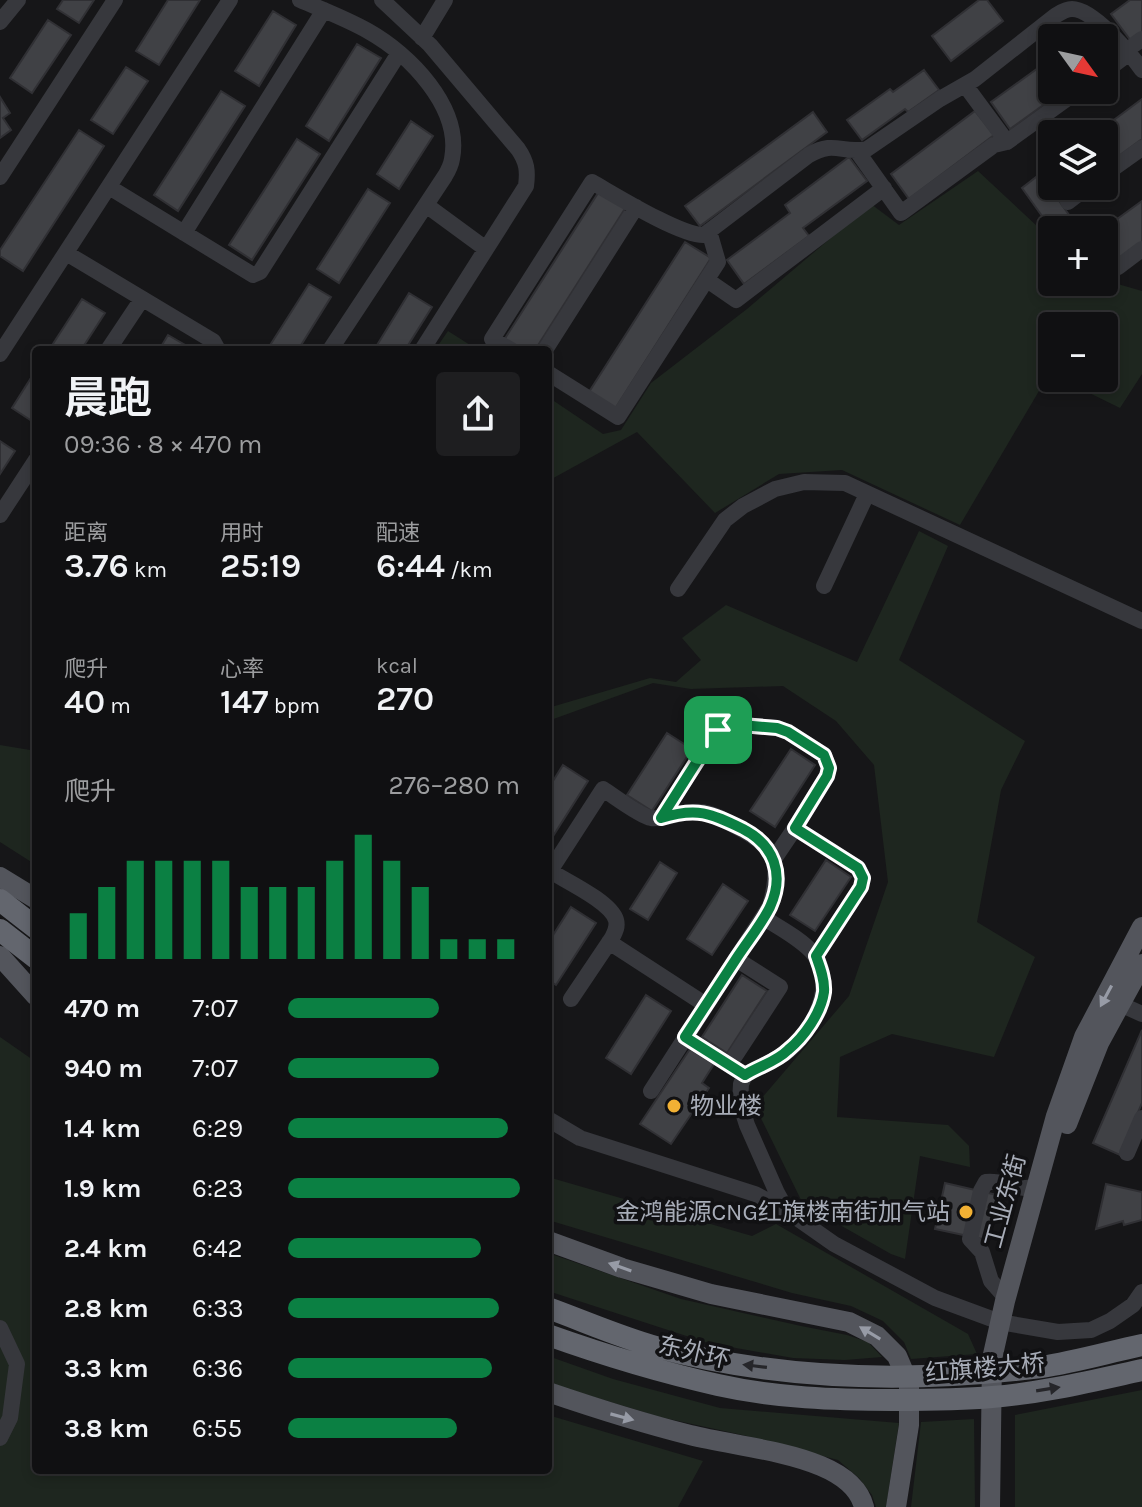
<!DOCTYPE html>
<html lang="zh">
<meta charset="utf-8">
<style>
body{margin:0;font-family:Karla,"Noto Sans SC",sans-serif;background:#1e1e20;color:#f1f3f6;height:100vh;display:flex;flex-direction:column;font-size:30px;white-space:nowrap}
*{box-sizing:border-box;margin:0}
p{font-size:26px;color:#9c9d9f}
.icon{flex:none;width:44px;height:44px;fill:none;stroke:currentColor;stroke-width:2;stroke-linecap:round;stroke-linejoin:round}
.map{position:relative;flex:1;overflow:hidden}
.details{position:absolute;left:32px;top:346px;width:520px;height:1128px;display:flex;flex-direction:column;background:#101012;border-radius:8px;box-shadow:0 4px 12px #0003,0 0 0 2px #303032}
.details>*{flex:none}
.needle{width:52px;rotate:123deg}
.tools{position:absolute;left:1038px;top:24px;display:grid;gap:16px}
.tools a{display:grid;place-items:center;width:80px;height:80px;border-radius:8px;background:#101012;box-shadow:0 4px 12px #0003,0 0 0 2px #303032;font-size:40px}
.pin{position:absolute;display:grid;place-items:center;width:68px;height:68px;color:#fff;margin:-34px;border-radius:16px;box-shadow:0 4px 12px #0006}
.round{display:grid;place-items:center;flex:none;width:84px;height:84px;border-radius:8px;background:#1e1e20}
.summary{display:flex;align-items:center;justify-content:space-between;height:136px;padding:0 32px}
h1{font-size:44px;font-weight:600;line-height:60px}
.figures{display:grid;grid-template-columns:repeat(3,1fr);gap:12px;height:136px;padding:8px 32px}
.figures div{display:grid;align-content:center}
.figures b{font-size:34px;font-weight:600}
.figures small{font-size:22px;font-weight:400}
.figures p{font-size:22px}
.chart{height:224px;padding:16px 32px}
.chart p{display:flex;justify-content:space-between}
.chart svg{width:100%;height:144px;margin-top:8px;stroke:#0b8043;stroke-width:6}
ul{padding:0 32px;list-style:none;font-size:26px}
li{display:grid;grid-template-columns:128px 96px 1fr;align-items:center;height:60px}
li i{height:20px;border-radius:10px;background:#0b8043}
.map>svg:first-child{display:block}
.green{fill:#1e261f}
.building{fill:#404145;stroke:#303034;stroke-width:2}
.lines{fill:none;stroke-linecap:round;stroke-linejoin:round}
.minor{stroke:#37383d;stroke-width:16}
.major{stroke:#53555c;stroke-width:20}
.highway{stroke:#63666e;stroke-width:22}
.oneway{fill:#979ba6}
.oneway2{fill:#26262a}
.route-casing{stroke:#fff;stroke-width:16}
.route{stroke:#0b8043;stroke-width:10}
.poi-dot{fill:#f2b134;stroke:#111113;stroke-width:3}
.labels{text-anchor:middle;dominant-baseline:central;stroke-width:7;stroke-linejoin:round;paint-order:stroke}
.poi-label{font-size:24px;fill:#a8adb8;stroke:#111113;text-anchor:start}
.street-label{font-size:24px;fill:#a8adb8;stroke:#111113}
</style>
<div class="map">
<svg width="1142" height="1507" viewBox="0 0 1142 1507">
<rect width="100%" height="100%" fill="#161618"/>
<path class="green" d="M978,171l74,69v42h52v-2l38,11v83l-22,34 -61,-30h45v-52h-52v48h-3l-89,151 -118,-55 -63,4 -64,39 -78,-81 -89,49v-84l55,37 18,-4 30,-47 96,-74 124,-105 28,21z
M448,331l30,19h-43z
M919,531l29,15 -49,114 126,81 -24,49 -24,132 58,35 -41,100 -102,-23 -52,23 -3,60 111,8 21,21 1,21 -50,-11 -15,103 -14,-5 -88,-50 -48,-98 94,-110 39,-114 -14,-117 -38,-44 -53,-35 -92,3 -38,-6 -105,38v-13l102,-30 26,4 25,-22 -19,-22 44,-33 131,57z
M0,745l36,6v114l-36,-23z
M0,1037l36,25v408h512v-55l155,46 -25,46h-678z
M548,1177l204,59 24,-12 192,110 9,20 -66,5 -7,-17 -21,-21 -32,-15 -59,-13 -244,-73z
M548,1253l133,46 120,27 46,9 21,7 14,15 -37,3 -52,-2 -85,-15 -160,-52z
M548,1356l65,23 107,29 179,15 -13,84h-10l-4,-12 -13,-17 -21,-18 -91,-24 -87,-19 -99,-30 -13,-6z
M1142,1390v117h-127v-92z
M974,1419l1,88h-64l10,-85z"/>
<path class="building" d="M63,0h31l-15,23 -22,-14z
M168,0h32l-41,65 -23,-14z
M979,0h8l16,21 -52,40 -19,-25z
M1130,0h12v33l-11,8 -20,-27z
M273,11l23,14 -37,61 -24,-15z
M48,20l23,15 -39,58 -22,-15z
M1096,26l19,27 -11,8v-23h-24z
M357,44l24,14 -52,83 -23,-15z
M1052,58v32h12l-54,39 -19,-27z
M126,67l22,14 -35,53 -22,-14z
M924,70l15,20 -31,22 -3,-3 -43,31 -15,-20 43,-31 3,3z
M221,91l24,15 -67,105 -24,-16z
M0,97l10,16 -7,5 8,12 -11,8z
M1142,99v40l-38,28v-33h-9z
M975,111l19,24 -85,64 -18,-25z
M813,112l14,20 -127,94 -15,-20z
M411,121l22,15 -34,53 -22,-15z
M79,130l25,16 -81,125 -23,-15v-6z
M297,139l23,15 -68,106 -23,-15z
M849,157l18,24 -64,47 6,8 -65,48 -17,-24 63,-47 -5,-8z
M1052,166v20h26l-19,14 -19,-26z
M1040,174l39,55 -1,1h-26l-30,-42z
M368,189l22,14 -51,80 -22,-14z
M600,190l26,17 -91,143h-16l-15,-10z
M1142,201v41l-28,20 -10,-14v-18h-2z
M685,242l26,16 -96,151 -26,-17z
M309,284l22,13 -33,53h-31z
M409,293l23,14 -27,43h-31z
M82,299l23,14 -24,37h-32z
M168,335l24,14 -1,1h-32z
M36,370v51l-1,2 -23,-15z
M0,441l15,10 -15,23z
M667,733l25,16 -40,62 -25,-16z
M791,749l24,16 -40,62 -25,-16z
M563,765l25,16 -40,63v-55z
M826,860l25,17 -36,54 -25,-16z
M660,862l17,11 -29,47 -18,-11z
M723,884l25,17 -36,54 -25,-16z
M571,907l25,16 -40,62 -8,-5v-37z
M742,975l25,16 -40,62 -25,-16z
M646,995l25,16 -40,63 -25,-16z
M1142,1030v73l-22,52 -27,-12z
M690,1049l24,15 -12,19 7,5 -38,56 -31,-20z
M945,1183l52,12 -10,45 -52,-11z
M1106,1184l36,8v28l-18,5 -1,-4 -27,8z"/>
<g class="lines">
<path class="minor" d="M300,0c23,10 47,19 68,31 41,23 94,76 84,128 -1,6 -4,12 -7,17l-115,174
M382,0l48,45 88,104c9,13 10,22 8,37l-104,164
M0,22l18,-22
M422,38l23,-38
M1135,44l7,-5
M1104,72l24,-18
M965,85l42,57
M857,151l44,62 93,-68 13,-3 72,-52
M1104,175l38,-27
M0,177l115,-177
M109,187l144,88 7,-3 139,-219
M1068,202l21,-16
M426,205l60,44
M184,233l140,-223
M66,253l147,88 5,9
M1118,267l24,-18
M707,280l29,20 148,-112
M108,350l34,-51
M511,350l-19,-11 100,-157c23,13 89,54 112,53l105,-80c26,-15 32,-1 58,-6l73,-50 35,-20 80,-63c5,-3 10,-7 17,-7 21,0 58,44 70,61
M545,350l91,-143
M0,354l230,-354
M548,373l70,44 100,-155 -9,-31
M0,515l36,-55
M824,586l43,-92
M678,589l47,-69 18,-14 32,-17 29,-7 41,1 297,138
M661,818l52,-82 10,-10 7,-2 47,4 11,4 36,23 5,13 -2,8 -32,52
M774,859l21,-31 63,40 5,10 -2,9 -45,69
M550,871c16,10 61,31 66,49 2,7 -1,12 -4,18l-41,61
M548,874l55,-85c11,7 37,27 48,29 13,2 33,-8 49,-6 13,1 24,8 35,14 41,20 47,37 35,80l-119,185
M763,917c16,11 37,21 50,36 4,5 6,10 8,16 9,30 -11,63 -33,82 -13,11 -29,15 -43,24l-4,9 -1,19 7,22 30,68 10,18
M609,942l97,63
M1120,1004l22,10
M685,1037l60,38
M735,1056l45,-69 -44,-28
M548,1119l32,19 175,56 32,17 47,33 101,54 65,24 58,10 33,-2 19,-9 23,-16 9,-13
M1127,1153l15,-35
M1006,1298l-15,-17 -9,-29 -12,-13 11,-48 5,-9c17,-3 35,12 51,3
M0,1328l17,36 -7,54 -10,20"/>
<path class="major" d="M0,877l36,22
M0,956l36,40
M1067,1124l32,-81 43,-79
M548,1241l74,27 89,26 138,28 28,14 20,20 12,28v41l-13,82
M548,1392c47,16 94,31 142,43 41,10 93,15 131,31 19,8 38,21 43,41
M990,1507l2,-148 13,-58 51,-185 28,-79 58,-110"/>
<path class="highway" d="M0,900l36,28
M0,930l36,28
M548,1308c36,13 72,29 108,39 126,34 257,36 385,20 34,-5 68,-15 101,-22
M548,1335c56,20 112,37 170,50 58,13 117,15 176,15 32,0 65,0 98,-3 51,-4 100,-16 150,-27"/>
</g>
<defs><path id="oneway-solid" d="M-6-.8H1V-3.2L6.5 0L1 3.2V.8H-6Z" transform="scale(2)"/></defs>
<g class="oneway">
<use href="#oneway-solid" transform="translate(1106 996) rotate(118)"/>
<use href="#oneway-solid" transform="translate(620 1267) rotate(-161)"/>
<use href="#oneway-solid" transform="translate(870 1333) rotate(-149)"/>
<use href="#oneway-solid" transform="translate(622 1417) rotate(15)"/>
</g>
<g class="oneway2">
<use href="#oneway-solid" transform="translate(755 1366) rotate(-173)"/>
<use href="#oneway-solid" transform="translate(1048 1389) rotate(-9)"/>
</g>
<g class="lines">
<defs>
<path id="route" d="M730,724l47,4 11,4 36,23 5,13 -2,8 -32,52 63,40 5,10 -2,9 -45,69c4,11 9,24 8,36 -3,21 -20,45 -36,58 -12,12 -29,16 -43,25l-60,-38c17,-26 34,-52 51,-78 11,-17 25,-34 34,-52 15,-33 4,-62 -27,-78 -33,-16 -46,-22 -82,-11l52,-82 10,-10z"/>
</defs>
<use href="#route" class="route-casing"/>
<use href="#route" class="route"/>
</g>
<g class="poi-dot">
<circle cx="674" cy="1106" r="8"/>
<circle cx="966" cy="1212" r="8"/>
</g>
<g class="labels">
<g class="poi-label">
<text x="690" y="1106">物业楼</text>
<text x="950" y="1212" text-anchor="end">金鸿能源CNG红旗楼南街加气站</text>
</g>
<g class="street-label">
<text transform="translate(1005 1201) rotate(-75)">工业东街</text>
<text transform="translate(694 1352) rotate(13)">东外环</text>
<text transform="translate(985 1368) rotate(-5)">红旗楼大桥</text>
</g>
</g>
</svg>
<div class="tools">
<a><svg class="needle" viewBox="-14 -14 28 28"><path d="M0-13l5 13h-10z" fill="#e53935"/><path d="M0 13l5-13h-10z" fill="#9c9d9f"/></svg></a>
<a><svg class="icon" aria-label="layers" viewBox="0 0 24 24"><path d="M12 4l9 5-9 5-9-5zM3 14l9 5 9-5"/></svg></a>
<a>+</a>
<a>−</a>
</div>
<div class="pin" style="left:718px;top:730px;background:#1e9e55"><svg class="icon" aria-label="arrive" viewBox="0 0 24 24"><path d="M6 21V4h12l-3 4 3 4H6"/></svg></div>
<section class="details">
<div class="summary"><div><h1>晨跑</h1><p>09:36 · 8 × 470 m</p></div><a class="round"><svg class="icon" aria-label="share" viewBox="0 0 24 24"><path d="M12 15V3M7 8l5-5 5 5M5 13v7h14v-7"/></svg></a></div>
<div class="figures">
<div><p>距离</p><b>3.76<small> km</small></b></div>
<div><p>用时</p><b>25:19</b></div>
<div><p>配速</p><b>6:44<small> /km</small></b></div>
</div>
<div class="figures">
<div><p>爬升</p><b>40<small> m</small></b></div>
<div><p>心率</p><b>147<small> bpm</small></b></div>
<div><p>kcal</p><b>270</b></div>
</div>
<div class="chart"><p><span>爬升</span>276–280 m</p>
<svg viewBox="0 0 160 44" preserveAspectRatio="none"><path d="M5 44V30M15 44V22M25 44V14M35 44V14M45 44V14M55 44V14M65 44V22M75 44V22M85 44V22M95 44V14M105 44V6M115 44V14M125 44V22M135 44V38M145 44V38M155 44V38"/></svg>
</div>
<ul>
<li><b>470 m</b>7:07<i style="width:65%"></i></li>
<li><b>940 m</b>7:07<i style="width:65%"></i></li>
<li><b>1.4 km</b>6:29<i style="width:95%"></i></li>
<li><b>1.9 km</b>6:23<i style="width:100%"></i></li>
<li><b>2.4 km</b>6:42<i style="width:83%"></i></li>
<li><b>2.8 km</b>6:33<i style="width:91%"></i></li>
<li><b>3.3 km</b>6:36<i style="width:88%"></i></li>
<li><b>3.8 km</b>6:55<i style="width:73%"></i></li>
</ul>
</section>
</div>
